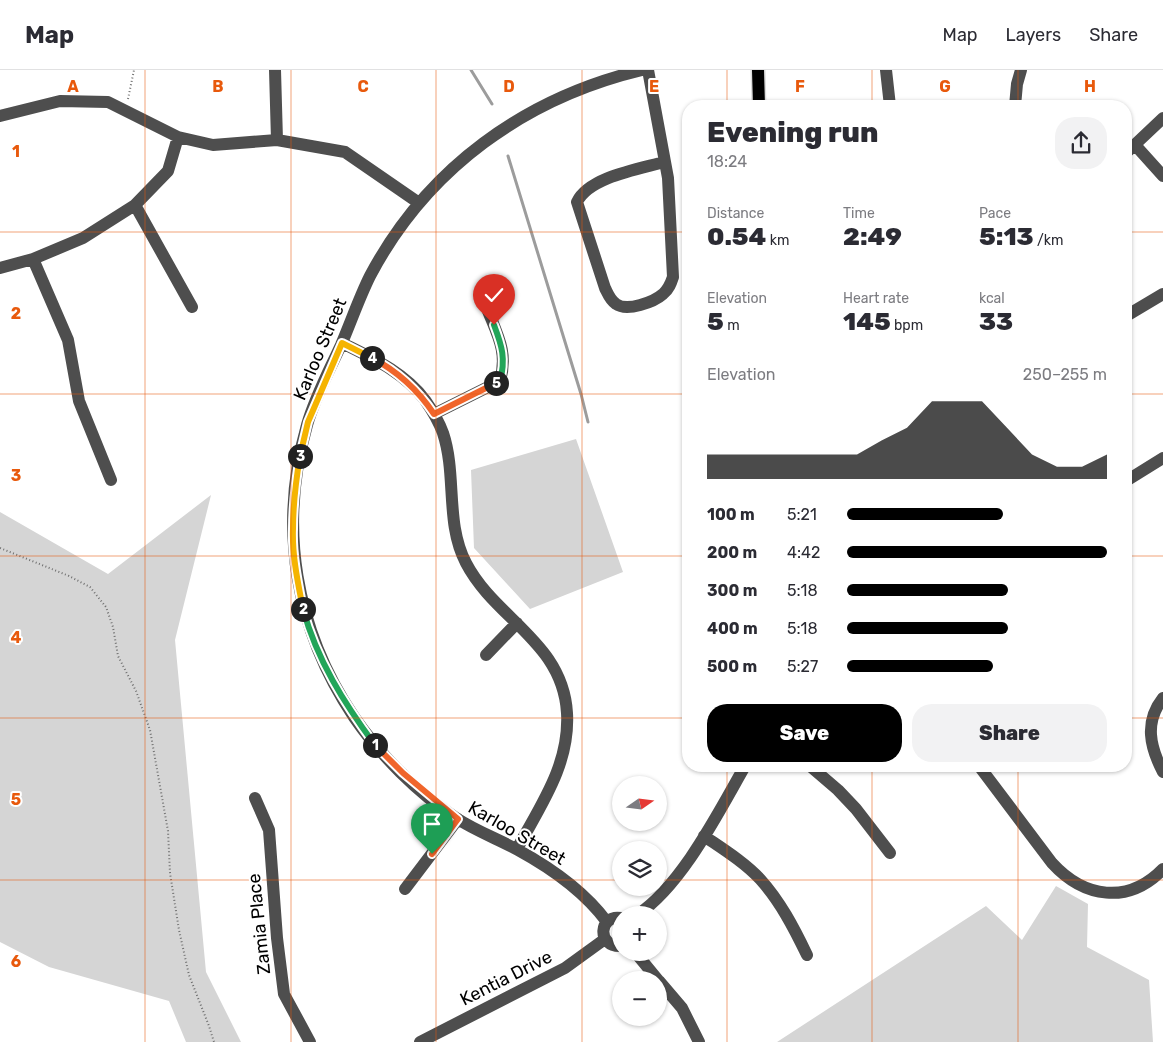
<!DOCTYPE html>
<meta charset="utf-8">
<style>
body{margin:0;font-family:Rubik,sans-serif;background:#f2f2f3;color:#2b2b33;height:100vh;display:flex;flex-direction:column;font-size:19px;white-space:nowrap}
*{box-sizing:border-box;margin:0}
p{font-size:16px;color:#7c7c81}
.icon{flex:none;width:28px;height:28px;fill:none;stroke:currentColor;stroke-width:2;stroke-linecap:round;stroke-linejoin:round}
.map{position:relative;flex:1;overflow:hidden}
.drawer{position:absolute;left:682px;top:30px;width:450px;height:672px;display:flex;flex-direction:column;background:#fff;border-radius:20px;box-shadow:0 1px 4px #0004}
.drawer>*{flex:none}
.needle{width:32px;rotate:76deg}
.buttons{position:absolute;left:612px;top:706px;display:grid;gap:10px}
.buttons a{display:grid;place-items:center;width:55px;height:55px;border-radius:50%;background:#fff;box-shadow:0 1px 4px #0004;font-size:25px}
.pin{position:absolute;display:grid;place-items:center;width:42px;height:42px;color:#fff;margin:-51px -21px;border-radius:50% 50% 50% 0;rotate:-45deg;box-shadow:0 0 5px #0007}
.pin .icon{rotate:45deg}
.km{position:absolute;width:25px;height:25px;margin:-12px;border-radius:50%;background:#222;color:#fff;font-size:14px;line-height:25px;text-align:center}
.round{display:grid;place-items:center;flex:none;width:52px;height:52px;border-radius:20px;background:#f2f2f3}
.headline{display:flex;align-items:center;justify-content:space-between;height:85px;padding:0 25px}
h1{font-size:28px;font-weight:800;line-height:38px}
.figures{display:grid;grid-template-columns:repeat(3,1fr);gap:8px;height:85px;padding:5px 25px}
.figures div{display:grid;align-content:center}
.figures b{font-size:25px;font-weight:800}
.figures small{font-size:14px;font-weight:400}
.figures p{font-size:14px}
.chart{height:140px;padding:10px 25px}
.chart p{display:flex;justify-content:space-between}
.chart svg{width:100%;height:90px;margin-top:5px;fill:#000;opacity:.7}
.button{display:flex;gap:10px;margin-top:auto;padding:10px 25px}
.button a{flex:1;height:58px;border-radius:20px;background:#000;color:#fff;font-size:20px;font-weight:800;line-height:58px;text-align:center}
.button a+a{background:#f2f2f3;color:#2b2b33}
ul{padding:0 25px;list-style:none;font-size:16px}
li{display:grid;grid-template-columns:80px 60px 1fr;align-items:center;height:38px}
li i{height:12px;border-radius:6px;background:#000}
header{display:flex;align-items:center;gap:30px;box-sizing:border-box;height:70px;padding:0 25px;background:#fff;border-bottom:1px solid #e1e1e2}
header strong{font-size:24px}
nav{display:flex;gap:28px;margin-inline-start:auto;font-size:18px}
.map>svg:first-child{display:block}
.green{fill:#d5d5d5}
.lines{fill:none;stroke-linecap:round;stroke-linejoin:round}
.stream{stroke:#9c9c9c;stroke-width:3}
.major-casing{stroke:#dbdbdb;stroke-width:15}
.path{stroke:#707070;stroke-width:2;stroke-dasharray:1 2.5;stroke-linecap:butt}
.minor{stroke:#4e4e4e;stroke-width:12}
.major{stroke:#000;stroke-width:12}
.split-1-casing{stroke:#fff;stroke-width:10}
.split-2-casing{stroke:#fff;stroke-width:10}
.split-3-casing{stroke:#fff;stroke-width:10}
.split-4-casing{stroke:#fff;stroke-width:10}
.split-5-casing{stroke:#fff;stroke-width:10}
.split-6-casing{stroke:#fff;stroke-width:10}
.split-1{stroke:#f0652b;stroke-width:6}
.split-2{stroke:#22a559;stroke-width:6}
.split-3{stroke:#f5b400;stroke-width:6}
.split-4{stroke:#f5b400;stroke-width:6}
.split-5{stroke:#f0652b;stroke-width:6}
.split-6{stroke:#22a559;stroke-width:6}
.grid{fill:none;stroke:#e8590c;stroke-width:1;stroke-opacity:0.55}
.labels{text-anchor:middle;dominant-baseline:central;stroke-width:4;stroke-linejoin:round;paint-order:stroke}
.street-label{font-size:18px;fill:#000;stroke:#fff}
.grid-label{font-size:16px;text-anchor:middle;font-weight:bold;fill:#e8590c;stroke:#fff;stroke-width:4;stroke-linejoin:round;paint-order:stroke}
</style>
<header>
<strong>Map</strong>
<nav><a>Map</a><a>Layers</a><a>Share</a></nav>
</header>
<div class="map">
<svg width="1163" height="972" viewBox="0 0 1163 972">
<rect width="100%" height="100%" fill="#fff"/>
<path class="green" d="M576,369l47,133 -93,37 -56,-61 -3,-78z
M211,425l-36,145 31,332 35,70h-55l-17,-41 -120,-34 -49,-25v-430l108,62z
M1056,816l32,18 -1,43 62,33 4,62h-376l209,-136 36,34z"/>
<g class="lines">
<path class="stream" d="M471,0l21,34
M508,86l73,238 7,28"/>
<defs>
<path id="major" d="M758,0l1,36"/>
</defs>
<use href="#major" class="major-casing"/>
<path class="path" d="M128,29l6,-29
M0,478l69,28 21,11 16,20 7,20 5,29 18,35 14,39 18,101 2,42 9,57 10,45 20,51 5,16"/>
<path class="minor" d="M275,0l2,70
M648,0l20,108 5,99c-2,6 -4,12 -10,17 -9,8 -36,18 -47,10 -6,-4 -8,-10 -11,-16l-28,-86c12,-25 62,-33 87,-40
M886,0l4,36
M1015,36l2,-22 4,-14
M0,46l60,-15 48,1 70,35 35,8 64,-5 68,12 74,51
M1136,76l27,30
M1126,83l37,-35
M135,135l57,102
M33,189l35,81 11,61 32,79
M0,198l33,-9 50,-21 52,-33 33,-34 10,-34
M1126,246l37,-22
M342,273c30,15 62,29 83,57 7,10 14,22 18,33 14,42 2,90 23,130 29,56 97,79 101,150 3,52 -27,93 -50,136
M434,344l66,-33c8,-28 -2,-45 -12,-70v-5l10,-15
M1126,411l37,-23
M486,585l31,-32
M1163,628c-19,24 -13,49 0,74
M810,696l28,24 18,19 34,44
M979,696l73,97c32,35 76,42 111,6
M255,728l14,32 8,108 7,56 26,48
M704,766c19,13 40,26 56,43 20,22 34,49 47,76
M405,819l53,-70
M637,845c45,-30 81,-102 108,-149
M621,848c-22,-4 -25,29 0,28
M607,852c-23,-31 -56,-54 -89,-72 -20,-11 -42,-19 -62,-32 -38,-25 -76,-63 -102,-101 -59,-88 -76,-190 -47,-292 8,-28 22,-54 34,-80 10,-23 18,-47 29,-69 57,-108 155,-178 272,-206
M635,882l23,28
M659,911l23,27 17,34
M420,972l145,-74 40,-29"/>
<use href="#major" class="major"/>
</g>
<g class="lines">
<defs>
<path id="split-1" d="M375,675l28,28 55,46 -26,35"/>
<path id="split-2" d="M303,539c14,51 41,94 72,136"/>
<path id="split-3" d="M300,386c-4,24 -7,48 -7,73 -1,27 5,54 10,80"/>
<path id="split-4" d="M300,386l8,-34 34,-79 30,15"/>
<path id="split-5" d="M372,288c27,14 46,32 62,56l62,-31"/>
<path id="split-6" d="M494,255c8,21 12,34 6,56l-4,2"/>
</defs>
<use href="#split-1" class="split-1-casing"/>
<use href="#split-2" class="split-2-casing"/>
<use href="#split-3" class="split-3-casing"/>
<use href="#split-4" class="split-4-casing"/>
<use href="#split-5" class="split-5-casing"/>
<use href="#split-6" class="split-6-casing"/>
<use href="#split-1" class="split-1"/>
<use href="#split-2" class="split-2"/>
<use href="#split-3" class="split-3"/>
<use href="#split-4" class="split-4"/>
<use href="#split-5" class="split-5"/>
<use href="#split-6" class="split-6"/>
</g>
<path class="grid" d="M145,0v972M291,0v972M436,0v972M582,0v972M727,0v36M872,0v36M1018,0v36M0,162h689M1126,162h37M0,324h689M1126,324h37M0,486h689M1126,486h37M0,648h689M1126,648h37M727,696v276M872,696v276M1018,696v276M0,810h621M659,810h504"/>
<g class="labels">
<g class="street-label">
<text transform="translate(320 279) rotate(-67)">Karloo Street</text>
<text transform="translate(517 763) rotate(30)">Karloo Street</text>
<text transform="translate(259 854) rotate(-96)">Zamia Place</text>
<text transform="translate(506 908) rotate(-27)">Kentia Drive</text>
</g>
</g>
<g class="grid-label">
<text x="73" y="22">A</text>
<text x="218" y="22">B</text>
<text x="363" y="22">C</text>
<text x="509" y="22">D</text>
<text x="654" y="22">E</text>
<text x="800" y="22">F</text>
<text x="945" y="22">G</text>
<text x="1090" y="22">H</text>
<text x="16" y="87">1</text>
<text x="16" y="249">2</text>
<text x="16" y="411">3</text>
<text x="16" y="573">4</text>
<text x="16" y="735">5</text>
<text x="16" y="897">6</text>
</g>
</svg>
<div class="buttons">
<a><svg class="needle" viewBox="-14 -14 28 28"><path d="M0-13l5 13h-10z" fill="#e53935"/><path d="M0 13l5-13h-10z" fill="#7c7c81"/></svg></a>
<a><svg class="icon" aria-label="layers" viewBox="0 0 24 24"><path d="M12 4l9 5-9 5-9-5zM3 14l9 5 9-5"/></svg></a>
<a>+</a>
<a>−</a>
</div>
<div class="pin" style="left:432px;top:784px;background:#1e9e55"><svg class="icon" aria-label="arrive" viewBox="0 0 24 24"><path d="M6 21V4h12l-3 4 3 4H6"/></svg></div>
<div class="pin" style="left:494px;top:255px;background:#d93025"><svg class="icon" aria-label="check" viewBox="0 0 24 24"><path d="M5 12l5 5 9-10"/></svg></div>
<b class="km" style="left:375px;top:675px">1</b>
<b class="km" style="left:303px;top:539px">2</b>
<b class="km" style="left:300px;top:386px">3</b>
<b class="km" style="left:372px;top:288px">4</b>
<b class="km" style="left:496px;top:313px">5</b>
<section class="drawer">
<div class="headline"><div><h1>Evening run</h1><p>18:24</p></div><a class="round"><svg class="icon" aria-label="share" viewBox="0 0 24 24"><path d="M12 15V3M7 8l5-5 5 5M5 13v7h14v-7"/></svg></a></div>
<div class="figures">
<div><p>Distance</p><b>0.54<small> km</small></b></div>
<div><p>Time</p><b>2:49</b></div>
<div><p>Pace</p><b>5:13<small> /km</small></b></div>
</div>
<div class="figures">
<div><p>Elevation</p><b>5<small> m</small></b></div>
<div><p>Heart rate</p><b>145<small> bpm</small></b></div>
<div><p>kcal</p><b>33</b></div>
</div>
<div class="chart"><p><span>Elevation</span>250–255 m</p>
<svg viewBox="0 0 160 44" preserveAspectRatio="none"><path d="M0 44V32L10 32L20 32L30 32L40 32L50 32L60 32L70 25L80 19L90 6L100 6L110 6L120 19L130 32L140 38L150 38L160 32V44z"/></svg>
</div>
<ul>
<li><b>100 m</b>5:21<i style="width:60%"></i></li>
<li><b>200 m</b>4:42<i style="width:100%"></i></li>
<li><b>300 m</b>5:18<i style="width:62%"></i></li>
<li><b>400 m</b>5:18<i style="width:62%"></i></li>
<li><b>500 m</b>5:27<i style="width:56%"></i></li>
</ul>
<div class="button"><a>Save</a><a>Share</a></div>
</section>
</div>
